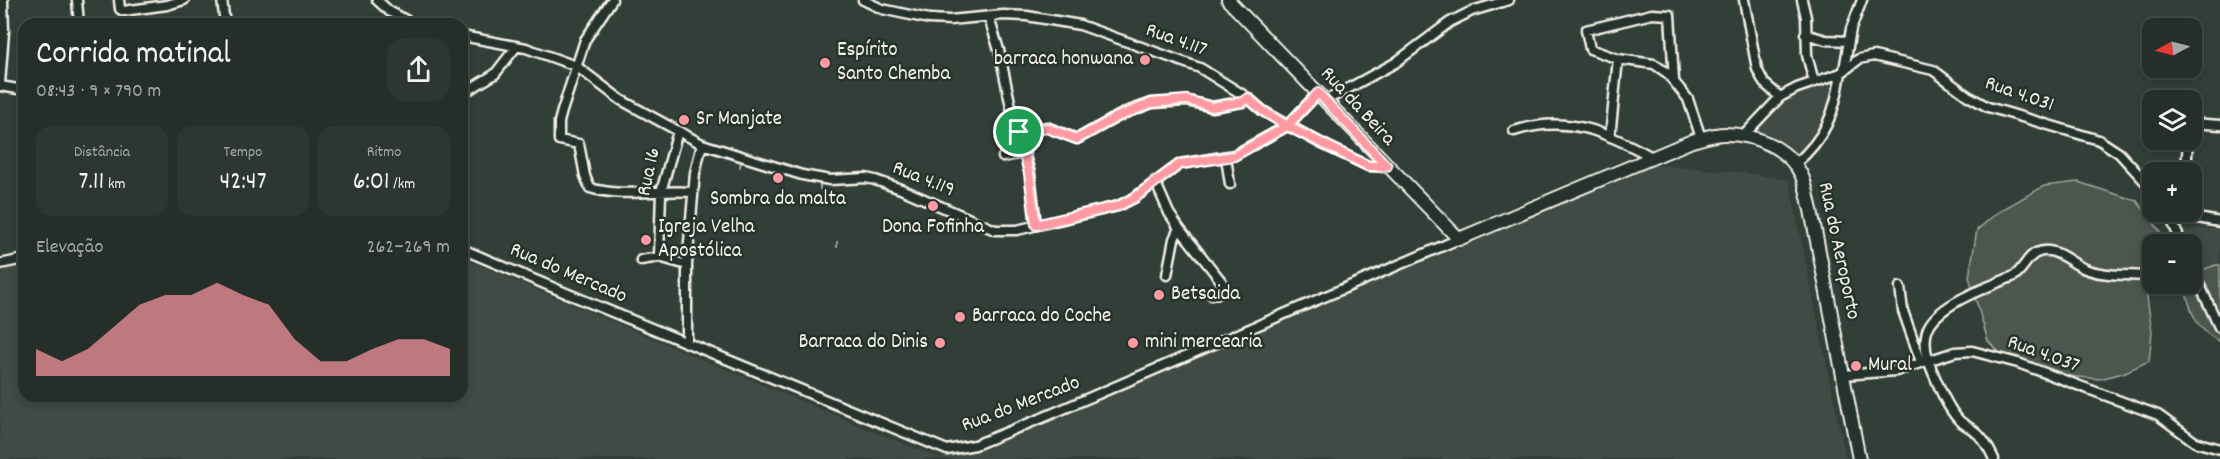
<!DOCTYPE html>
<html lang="pt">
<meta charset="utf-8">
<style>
body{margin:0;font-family:Dekko,sans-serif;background:#2e3632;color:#f1f3f6;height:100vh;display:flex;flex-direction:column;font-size:22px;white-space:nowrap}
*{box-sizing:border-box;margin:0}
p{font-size:20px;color:#a4a8a8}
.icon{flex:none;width:33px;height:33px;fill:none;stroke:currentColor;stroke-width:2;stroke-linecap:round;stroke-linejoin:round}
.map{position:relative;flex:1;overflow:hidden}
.side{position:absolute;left:18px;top:18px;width:450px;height:384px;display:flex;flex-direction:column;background:#262e2a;border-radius:18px;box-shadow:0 3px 9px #0003,0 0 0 2px #424a47}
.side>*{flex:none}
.needle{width:39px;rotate:263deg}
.fabs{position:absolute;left:2142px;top:18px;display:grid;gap:12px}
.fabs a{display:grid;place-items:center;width:60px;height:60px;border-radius:12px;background:#262e2a;box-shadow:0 3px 9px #0003,0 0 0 2px #424a47;font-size:30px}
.pin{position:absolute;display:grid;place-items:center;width:51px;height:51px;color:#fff;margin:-26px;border:3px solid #fff;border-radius:50%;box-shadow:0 2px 6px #0007}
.round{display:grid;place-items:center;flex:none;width:63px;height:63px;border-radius:18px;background:#2e3632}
.summary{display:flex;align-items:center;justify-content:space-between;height:102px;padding:0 18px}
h1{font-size:33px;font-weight:600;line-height:45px}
.metrics{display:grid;grid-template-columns:repeat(3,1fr);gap:9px;height:102px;padding:6px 18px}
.metrics div{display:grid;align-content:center;border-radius:15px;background:#2e3632;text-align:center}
.metrics b{font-size:26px;font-weight:600}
.metrics small{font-size:16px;font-weight:400}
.metrics p{font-size:16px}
.chart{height:168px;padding:12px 18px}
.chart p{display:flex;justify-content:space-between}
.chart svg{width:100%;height:108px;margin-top:6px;fill:#ff9aa2;opacity:.7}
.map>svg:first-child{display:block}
.built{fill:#404b44}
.green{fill:#4c564f;stroke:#a0a49c;stroke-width:1.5}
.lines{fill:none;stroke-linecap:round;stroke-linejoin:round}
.stream{stroke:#a6a9a1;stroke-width:2}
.minor-casing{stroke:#f4f1e8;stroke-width:13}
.secondary-casing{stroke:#f4f1e8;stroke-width:16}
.minor{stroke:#26332d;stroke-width:8}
.secondary{stroke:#26332d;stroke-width:12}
.route-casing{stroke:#fff;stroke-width:12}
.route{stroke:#ff9aa2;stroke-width:8}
.poi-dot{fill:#ff9aa2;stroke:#26332d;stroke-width:2}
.labels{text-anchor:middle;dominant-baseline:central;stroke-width:5;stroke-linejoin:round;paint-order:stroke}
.street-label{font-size:21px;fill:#f4f1e8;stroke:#26332d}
.poi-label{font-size:21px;fill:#f4f1e8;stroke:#26332d;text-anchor:start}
</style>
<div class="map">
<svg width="2220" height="459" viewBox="0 0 2220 459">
<rect width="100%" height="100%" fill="#323e38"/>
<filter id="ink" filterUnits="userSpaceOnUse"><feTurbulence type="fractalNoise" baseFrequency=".0167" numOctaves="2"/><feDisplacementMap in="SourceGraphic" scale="12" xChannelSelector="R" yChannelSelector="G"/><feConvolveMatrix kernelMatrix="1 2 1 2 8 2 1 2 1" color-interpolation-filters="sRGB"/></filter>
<g filter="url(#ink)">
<path class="built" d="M1834,76l-1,32 -8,17 -16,20 -14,10 -45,-23 32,-35z
M1654,165l85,7 50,8 57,279h-1846v-190l24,-6v133h438v-138l415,175 64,25 49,-16 441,-189 7,3z
M2194,229h26v90l-28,-58v-17h-9l-2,-11 2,-2z"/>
<path class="green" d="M2078,182l59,19 23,30 -4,13h-4v11l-8,21 8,56 -3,29 -26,12 -23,6 -54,-5 -33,-8 -25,-25 -19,-64 8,-47 21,-18 46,-26z
M2216,265h4v77c-25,-14 -27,-25 -35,-52l3,-6h4l1,-11z"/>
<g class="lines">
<path class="stream" d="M740,167l1,-6
M820,182v7
M837,242v5"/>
<defs>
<path id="minor" d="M77,0l2,24
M119,0l1,9 3,2 44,-6 17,-5
M222,0l3,24
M377,0l12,11 24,13
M612,0l-27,40 -23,71 -3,11v18l20,4 6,32 5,12c34,10 69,1 103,4
M863,0l19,9 47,10 21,1 53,-5 24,1 53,9 120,43 48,30 15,13 59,33 46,22 19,1
M1744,0l13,69 7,14 16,14
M1802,0l4,17 1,38 7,27
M989,18l10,32 12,57 19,66 6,52
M1805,34l21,6 22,1
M462,36l64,12 50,18 45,34 81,44 100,31 28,5 36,-2 9,2 26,9 94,41h22l101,-24 16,-8 46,-34 54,-9 53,-29 31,-33
M1844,70l7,-41 11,-29
M1674,80l-4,-65 -18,-1 -66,16 4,19 28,10 36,5 13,9 21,26 13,39
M0,84l4,-52 -1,-32
M0,86l24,4
M462,94l33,-20 21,-27
M1325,101l70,-38 55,-41 22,-11 37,-11
M2192,123l28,2
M1514,131c53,-17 92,1 138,26
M1019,132l28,-5 30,12 49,-27 26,-9 35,-2 25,6 30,-5 6,-4
M1744,135l36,-38 17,-9 44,-15 18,-14 15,-3 59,14 35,26 20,11 111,33 20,13 33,36
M1610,137l8,-78
M1003,157l22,-4
M1226,158l4,26
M1795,164c31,-26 40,-52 46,-91
M2186,172l2,-32
M1155,181l14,32 10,15
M2168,212l14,32
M2177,212l9,4 34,6
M462,249l104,44 381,157 28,-5 67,-27 417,-179
M659,257l2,-65 17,-61
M641,260l18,-3 28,8
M0,264l24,-5
M2192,268l27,59
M1167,275l7,-36 5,-11 43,54 1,10 -11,3
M1900,287l3,24 18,51
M687,342v-77l8,-92 7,-29
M1843,375l53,-4 59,-19 17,-1 46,12 140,52 37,27 25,7
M1994,459c-5,-11 -11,-22 -21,-29 -5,-4 -11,-6 -15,-11 -11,-12 -18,-30 -24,-44 -6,-13 -11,-30 -7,-44 8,-27 64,-45 87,-55 10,-7 13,-19 22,-23 18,-8 32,8 47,15 20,9 48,6 69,9"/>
<path id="secondary" d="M1228,0l231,239 233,-98c11,-3 22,-7 33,-7 29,0 62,13 76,40 5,10 7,24 10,36l48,249"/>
</defs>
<use href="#minor" class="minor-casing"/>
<use href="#secondary" class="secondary-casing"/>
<use href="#minor" class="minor"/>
<use href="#secondary" class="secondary"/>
</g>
</g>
<g class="lines" filter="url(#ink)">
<defs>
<path id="route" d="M1019,132l10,41 7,52 82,-19 16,-8 46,-34 54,-8 53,-30 81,40h19l-69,-73 -31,33 -24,-15 -15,-13 -6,4 -30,5 -25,-7 -35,3 -35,14 -40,22 -30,-11 -28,4"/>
</defs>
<use href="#route" class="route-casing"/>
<use href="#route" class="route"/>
</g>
<g class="poi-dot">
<circle cx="1145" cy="60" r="6"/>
<circle cx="825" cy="63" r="6"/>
<circle cx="684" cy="120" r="6"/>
<circle cx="778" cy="178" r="6"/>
<circle cx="933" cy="206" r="6"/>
<circle cx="646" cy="240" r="6"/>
<circle cx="1159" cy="295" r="6"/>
<circle cx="960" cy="317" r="6"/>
<circle cx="940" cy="343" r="6"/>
<circle cx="1133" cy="343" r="6"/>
<circle cx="1856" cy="366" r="6"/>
</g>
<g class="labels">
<g class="street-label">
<text transform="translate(1176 41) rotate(20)">Rua 4.117</text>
<text transform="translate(2019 95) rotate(19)">Rua 4.031</text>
<text transform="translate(1357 107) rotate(47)">Rua da Beira</text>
<text transform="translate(650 172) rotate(-78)">Rua 16</text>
<text transform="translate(923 180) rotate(22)">Rua 4.119</text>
<text transform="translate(1838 251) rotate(78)">Rua do Aeroporto</text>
<text transform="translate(568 274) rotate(23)">Rua do Mercado</text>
<text transform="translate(2043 355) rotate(20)">Rua 4.037</text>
<text transform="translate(1021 405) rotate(-21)">Rua do Mercado</text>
</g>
<g class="poi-label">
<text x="837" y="51">Espírito<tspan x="837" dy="24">Santo Chemba</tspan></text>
<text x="1133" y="60" text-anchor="end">barraca honwana</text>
<text x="696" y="120">Sr Manjate</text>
<text x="778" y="200" text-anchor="middle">Sombra da malta</text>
<text x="658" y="228">Igreja Velha<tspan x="658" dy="24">Apostólica</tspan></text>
<text x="933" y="228" text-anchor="middle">Dona Fofinha</text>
<text x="1171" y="295">Betsaida</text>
<text x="972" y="317">Barraca do Coche</text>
<text x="928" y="343" text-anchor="end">Barraca do Dinis</text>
<text x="1145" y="343">mini mercearia</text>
<text x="1868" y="366">Mural</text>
</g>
</g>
</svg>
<div class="fabs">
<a><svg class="needle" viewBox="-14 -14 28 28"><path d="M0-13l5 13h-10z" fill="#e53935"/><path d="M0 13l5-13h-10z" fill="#a4a8a8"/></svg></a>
<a><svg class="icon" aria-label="layers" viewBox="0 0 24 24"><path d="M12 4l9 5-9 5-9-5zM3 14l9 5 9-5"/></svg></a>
<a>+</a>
<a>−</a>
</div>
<div class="pin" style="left:1019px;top:132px;background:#1e9e55"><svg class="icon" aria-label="arrive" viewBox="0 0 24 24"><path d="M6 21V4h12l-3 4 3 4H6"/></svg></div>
<section class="side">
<div class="summary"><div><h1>Corrida matinal</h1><p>08:43 · 9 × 790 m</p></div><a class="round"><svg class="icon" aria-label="share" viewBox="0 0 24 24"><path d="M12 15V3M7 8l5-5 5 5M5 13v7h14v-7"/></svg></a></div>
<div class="metrics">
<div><p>Distância</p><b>7.11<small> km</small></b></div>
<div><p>Tempo</p><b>42:47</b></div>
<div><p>Ritmo</p><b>6:01<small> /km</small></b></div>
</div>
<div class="chart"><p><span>Elevação</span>262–269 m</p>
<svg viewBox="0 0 160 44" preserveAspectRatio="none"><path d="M0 44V33L10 38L20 33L30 24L40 15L50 11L60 11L70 6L80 11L90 15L100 29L110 38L120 38L130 33L140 29L150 29L160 33V44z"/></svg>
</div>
</section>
</div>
